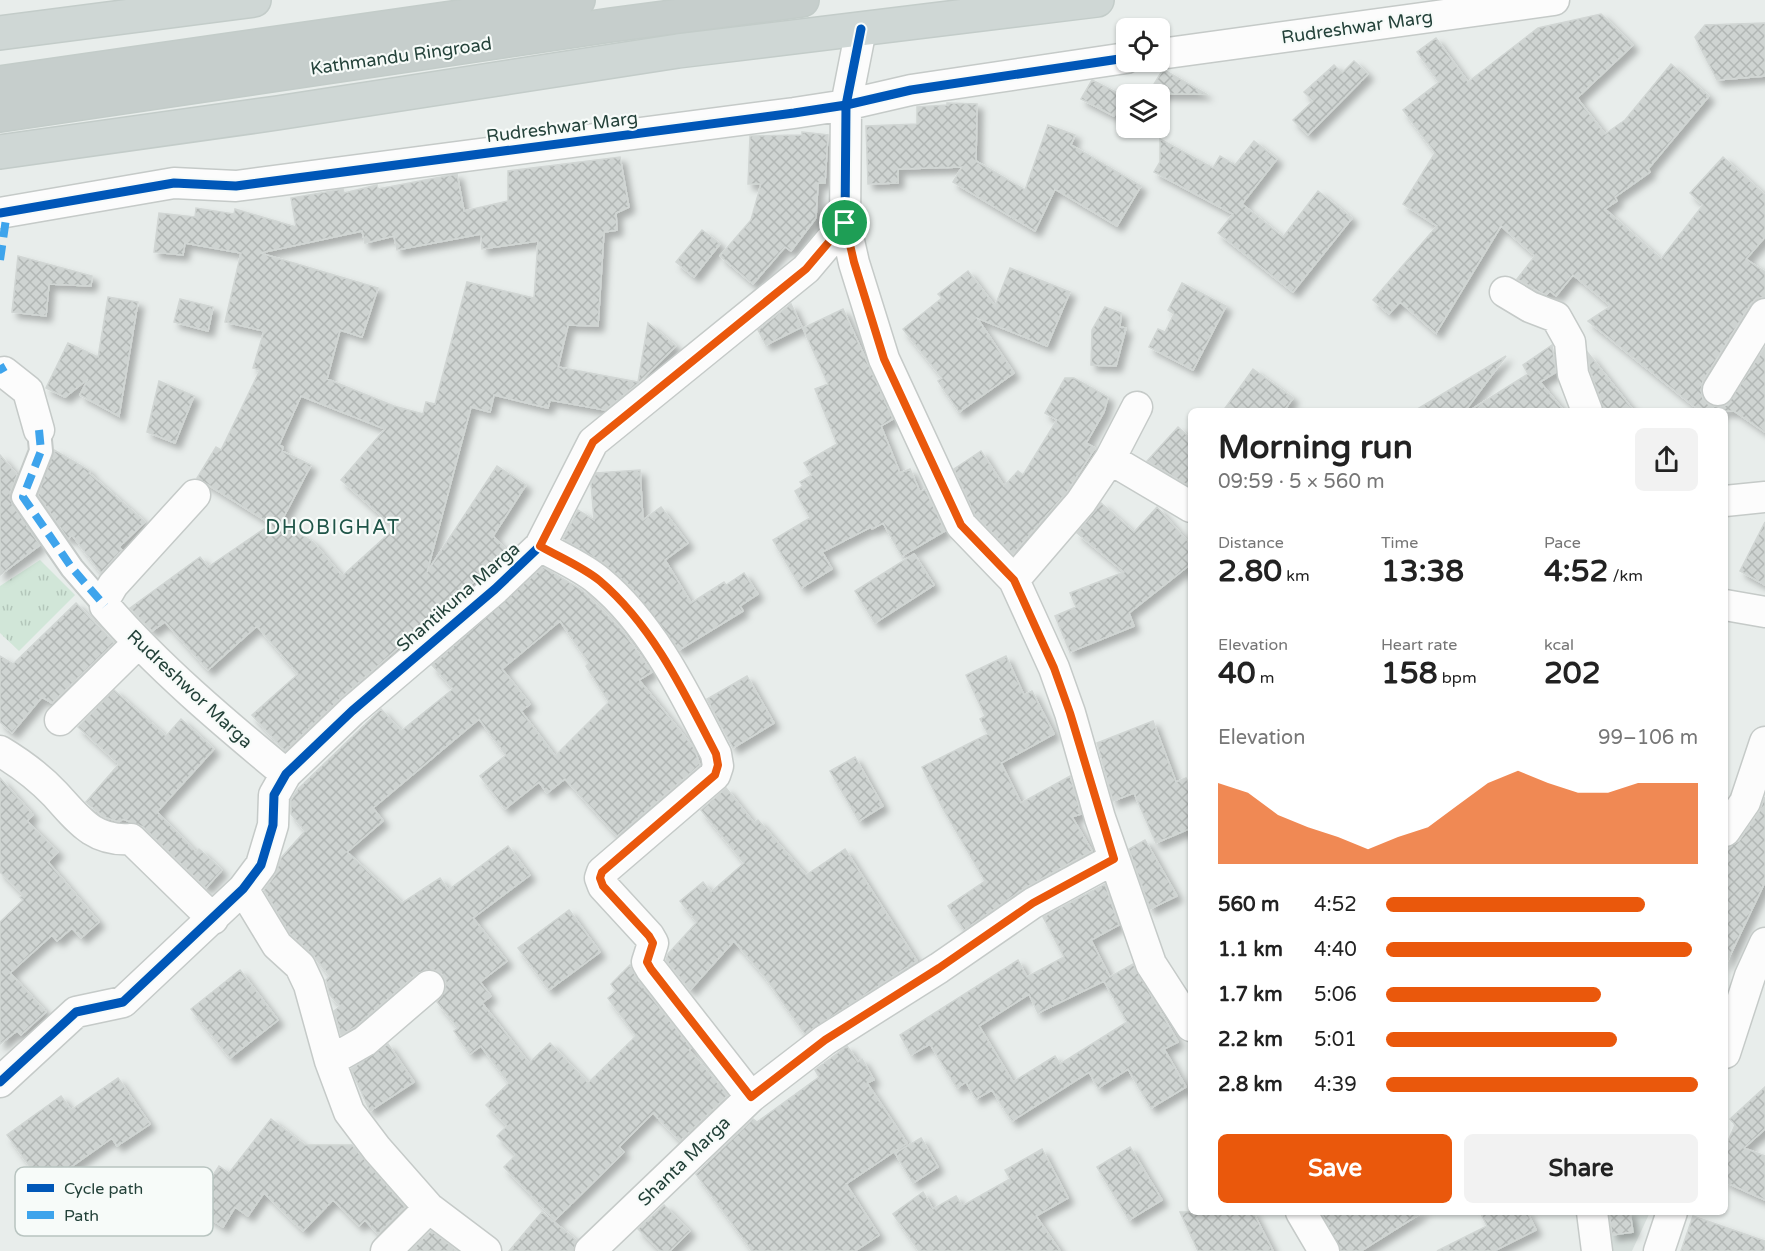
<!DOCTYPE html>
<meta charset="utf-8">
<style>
body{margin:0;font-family:"Varela Round",sans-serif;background:#f2f2f2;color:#222;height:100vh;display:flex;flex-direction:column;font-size:22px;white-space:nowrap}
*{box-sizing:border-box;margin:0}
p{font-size:20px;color:#767676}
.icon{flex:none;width:33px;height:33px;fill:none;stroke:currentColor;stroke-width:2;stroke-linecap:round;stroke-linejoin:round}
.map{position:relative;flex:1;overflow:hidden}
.drawer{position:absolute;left:1188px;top:408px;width:540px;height:807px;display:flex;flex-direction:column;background:#fff;border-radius:9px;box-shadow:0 2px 4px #0004}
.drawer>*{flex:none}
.tools{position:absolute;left:1116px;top:18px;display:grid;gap:12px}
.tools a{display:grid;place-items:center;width:54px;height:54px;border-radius:9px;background:#fff;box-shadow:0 2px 4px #0004;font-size:30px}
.pin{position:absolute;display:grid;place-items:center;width:51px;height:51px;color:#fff;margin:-26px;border:3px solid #fff;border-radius:50%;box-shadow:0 2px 6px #0007}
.round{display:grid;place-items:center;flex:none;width:63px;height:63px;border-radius:9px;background:#f2f2f2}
.headline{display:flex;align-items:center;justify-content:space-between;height:102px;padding:0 30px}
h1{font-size:33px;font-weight:700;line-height:45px}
.metrics{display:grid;grid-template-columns:repeat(3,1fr);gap:9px;height:102px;padding:6px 30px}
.metrics div{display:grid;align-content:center}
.metrics b{font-size:30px;font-weight:700}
.metrics small{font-size:16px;font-weight:400}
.metrics p{font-size:16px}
.chart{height:168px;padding:12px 30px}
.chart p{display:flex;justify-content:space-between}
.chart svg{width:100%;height:108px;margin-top:6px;fill:#ea580c;opacity:.7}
.button{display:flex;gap:12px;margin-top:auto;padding:12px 30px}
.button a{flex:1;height:69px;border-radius:9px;background:#ea580c;color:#fff;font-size:24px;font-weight:700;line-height:69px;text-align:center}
.button a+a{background:#f2f2f2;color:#222}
ul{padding:0 30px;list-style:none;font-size:20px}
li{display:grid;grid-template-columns:96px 72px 1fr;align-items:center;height:45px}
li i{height:15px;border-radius:8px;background:#ea580c}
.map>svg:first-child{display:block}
.built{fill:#d6dedb}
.grass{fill:url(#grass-tufts)}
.building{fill:url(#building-cross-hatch);stroke:#d1d6d4;stroke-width:1.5;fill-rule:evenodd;filter:url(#shadow)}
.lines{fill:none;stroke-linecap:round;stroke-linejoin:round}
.pedestrian-casing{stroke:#c5cac8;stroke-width:26}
.minor-casing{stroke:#c5cac8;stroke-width:33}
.primary-casing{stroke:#c3ccc9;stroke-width:36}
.trunk-casing{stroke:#c3ccc9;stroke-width:36}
.pedestrian{stroke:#fcfcfc;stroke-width:22}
.minor{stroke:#fcfcfc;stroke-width:30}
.primary{stroke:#cfd7d5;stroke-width:33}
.trunk{stroke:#c6cecc;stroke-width:33}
.quiet{stroke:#3ea4ec;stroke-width:8;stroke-dasharray:15 8;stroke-linecap:butt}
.cycleway-casing{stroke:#f7fbf9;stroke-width:13}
.cycleway{stroke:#0057b8;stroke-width:9}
.route-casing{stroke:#fff;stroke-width:12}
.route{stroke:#ea580c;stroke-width:8}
.labels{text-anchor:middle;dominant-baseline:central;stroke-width:4.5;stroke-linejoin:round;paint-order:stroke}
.street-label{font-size:18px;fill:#24423a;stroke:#f7fbf9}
.neighbourhood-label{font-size:20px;letter-spacing:1.5px;fill:#1f5548;stroke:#f7fbf9}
.key{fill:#f7fbf9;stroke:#b8c4c0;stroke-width:1.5}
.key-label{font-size:16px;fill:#24423a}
</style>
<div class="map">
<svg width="1765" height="1251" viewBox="0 0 1765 1251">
<defs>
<pattern id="grass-tufts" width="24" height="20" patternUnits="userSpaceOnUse" patternTransform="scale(1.5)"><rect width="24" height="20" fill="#d1e6d8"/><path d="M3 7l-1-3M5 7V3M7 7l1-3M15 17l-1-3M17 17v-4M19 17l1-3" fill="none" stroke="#b3c6ba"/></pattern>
<pattern id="building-cross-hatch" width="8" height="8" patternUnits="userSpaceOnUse" patternTransform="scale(1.5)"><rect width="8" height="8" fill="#cfd4d2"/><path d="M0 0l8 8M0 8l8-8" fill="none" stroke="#b2b7b5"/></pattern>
<filter id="shadow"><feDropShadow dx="5.5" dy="5.5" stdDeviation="3" flood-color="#0004"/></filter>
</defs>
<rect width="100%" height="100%" fill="#e8edeb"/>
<path class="built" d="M1597,1212h53l-18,39h-32z"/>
<path class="grass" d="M40,560l35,35 -56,56 -19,-18v-47z"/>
<path class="building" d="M1601,14l32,31 -56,53 28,36 20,-14 46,-56 38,32 -61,73 2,3 -35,25 2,4 -12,8 56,50 42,-54 -13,-12 33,-36 42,38v42l-19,22 19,13v25l-9,2 -6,6 -47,76 -2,9 2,9 6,6 9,2 9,-2 38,-58v85l-31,-21h-34l-112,-90 23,-15 -38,-31 -17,21 -6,-5 -4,4 -8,-4 -21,-12 18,-23 -34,-30 -65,107 -36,-31 -11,12 -16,-14 64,-74 -34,-22 32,-51 -32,-43 36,-28 -22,-30 19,-14 32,44 70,-54z
M1765,23v53l-48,4 -22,-43 10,-12z
M1354,61l14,13 -60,61 -15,-15 20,-19 -9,-9 30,-27 8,8z
M1162,71h4l40,23h-58z
M1092,80l32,16 -10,20 -33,-17z
M947,103l30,1 -1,57 49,29 23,-65 27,10 -4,10 70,41 -24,40 -62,-37 -20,42 -82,-49 9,-15 -64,2v14l-30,1 -2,-58 51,-2v-17l30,-2z
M802,132l26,3 -3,48h-7l-2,35 -25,33 -6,-4 -32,37 -33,-28 31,-36 10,-36h-13l2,-48 52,-1z
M1160,139l53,29 7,-12 15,9 19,-24 23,18 -35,45 41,33 35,-46 34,27 -59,74 -75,-59 15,-19 -79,-42 6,-10z
M620,157l9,50 -13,6 1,17 -13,2 -6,94 -30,-1 -10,42 80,15 10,-59 28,23 -40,39 -31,25 -55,-10 -2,8 -54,-13 -4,17 -19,-5 -44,165 70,-106 29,19 -33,51 15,16 -167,146 -56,53 -33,-36 46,-41 -41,-48 -49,44 -43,-48 -13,9 -22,-23 70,-51 8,10 63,-43 -74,-46 19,-31 5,3 39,-80 -7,-2 11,-37 -39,-9 16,-69 -56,-10 -2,12 -29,-3 5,-39 36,4 1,-9 38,6 1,-5 61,18 -5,-29 52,-9 1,4 33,-8 1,4 79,-15 7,37 44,-10v-30zM362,231l3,12 29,-7 3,14 84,-16 1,15 56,-8 -4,57 -67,-16 -32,122 -9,-2 -3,12 -29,-8 -67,-27 13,-49 22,7 16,-49 -118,-35zM301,396l84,33 -44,51 54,48 -53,48 -29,-34 -32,-20 30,-57 -29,-14 1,-4 -4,-2z
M702,230l18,14 -26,33 -18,-15z
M18,256l74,20 -1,10 -42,-2 -3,32 -34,-4z
M1010,268l60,24 -23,54 -70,-28 37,55 -55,39 -21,-31 4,-3 -39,-49 39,-31 -4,-4 30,-23 27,35z
M1182,283l44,23 -33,64 -44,-23 9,-18 7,3 9,-18 -6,-4z
M108,297l30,5 -19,114 -39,-21 8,-16 -23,18 -19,-9 22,-45 30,14z
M180,299l33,8 -5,24 -34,-9z
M791,304l11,23 -36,18 -8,-15z
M1105,307l16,6 -1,14 6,1 -10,38 -25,-1 1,-35z
M843,309l50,110 -12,7 19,47 10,-4 10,23 5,-3 20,42 -43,25 -19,-33 -11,6 -1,-2 -49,25 10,17 -31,19 -28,-48 37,-22 -15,-27 8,-5 -3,-4 12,-7 -8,-12 33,-19 -22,-55 13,-5 -25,-56z
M1552,345l4,27 -16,10 24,29h-95l59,-37 -5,-9z
M1588,353l46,58h-30l-14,-41z
M1506,356l-41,55h-51z
M1253,369l40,29 -9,13h-61z
M1065,378h9l34,19 -4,15 -18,31 9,5 -28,44 -54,62 -38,-39 -21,-46 27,-18 23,35 14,-15 5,4 34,-55 -12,-7z
M159,381l35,15 -19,47 -28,-11z
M1178,427l13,12v42l-4,4 -40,-24z
M54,450l36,21 -1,2 56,49 -26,25 3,3 -21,23 -29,-38 -4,4 -30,-44z
M0,455l17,20 -7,18 2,11 28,41 -40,30z
M640,470l3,50 18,-13 27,36 -23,17 26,43 33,-21 2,3 18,-12 14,21 -18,12 3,5 -64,39 -49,-64 -28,-24 -39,-23 15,-29 16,10 -3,-36 5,-11z
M1101,503l33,29 23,-25 34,38v19l-62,49 5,13 -64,26 -15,-36 21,-9 -6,-14 54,-21 -47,-39z
M1765,522v63l-25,-14z
M914,554l20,31 -59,38 -20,-32z
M543,567l39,23 40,40 30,42 -13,8 55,68 6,17 -83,71 -52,-57 -18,14 -8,-11 -34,27 -25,-33 26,-21 -27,-36 -106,89 10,13 -36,31 55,51 38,-25 8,12 60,-44 22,29 -57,43 34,43 -27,21 11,14 -9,7 47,60 21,-20 38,40 48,-47 -28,-38 8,-7 -5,-7 19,-19 7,14 54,69 -2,2 39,45 -48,46 -27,-28 -34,34 5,5 -69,68 -51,-53 12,-12 -19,-19 10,-10 -21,-21 23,-22 -28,-37 -11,8 -16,-23 4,-3 -21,-26 8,-11 1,-9 -4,-8 -8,-4 -16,3 -63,54 -14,8 -7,-24 6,-5 -10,-11 -4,-15 4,-4 -18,-22 -22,-20 -26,-44 11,-15 6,-17 24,-27 -14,-17v-14l7,-11 83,-80 20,22 52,-42 -21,-24zM560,621l29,42 -3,3 23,36 -54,54 -34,-45 9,-7 -28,-35z
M76,603l38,40 -62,60 -10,-6 -30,36 -12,-11v-66l13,8z
M1006,656l18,39 8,-4 22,43 -53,29 20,40 49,-27 11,38 -9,3 20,34 -67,37 -61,42 -16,-24 37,-25 -43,-74 -20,-40 66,-33 -8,-15 5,-3 -19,-41z
M747,676l27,47 -41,25 -26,-49z
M114,690l52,46 15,-17 33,30 -57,63 39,40 3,-3 23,21 -16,18 -63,-61 -20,-8 -4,3 -15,-5 -18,-15 33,-38 -41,-37z
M1153,721l23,61 10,-4 5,11v39l-35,15 -22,-50 -21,8 -16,-58z
M855,757l28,49 -24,15 -29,-50z
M0,778l33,37 -6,6 31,31 -10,10 51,60 -18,16 -9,-10 -15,13 -5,-6 -42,38 36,39 -25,23 -4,-4 -17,13v-122l23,-22 -3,-3 3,-2 -23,-23z
M726,788l28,35 4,-3 48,55 39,-26 72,112 -112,73 -40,-57 -31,-36 -44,49 -24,-30 2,-6 29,-32 -17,-21 23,-19 8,10 33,-29 -43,-53z
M1765,797v85l-40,84v-118l14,-7 20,-29z
M1145,840l32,56 -27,13 -21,-60z
M1105,884l14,41 -28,15 19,37 23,-13 45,78 -14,7 22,38 -35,21 -23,-39 -30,19 -9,-16 -77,49 -20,-31 -16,9 -10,-17 -9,6 -27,-44 -19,11 -11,-20 118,-75 9,17 37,-20 -21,-40zM1104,981l23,41 -67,42 -5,-8 -42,26 -34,-56 50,-32 9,19z
M569,910l31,42 -51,38 -31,-42z
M240,970l38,50 -48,38 -39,-49z
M388,1044l26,38 -44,29 -19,-42z
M847,1046l11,16 4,-3 12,21 -7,3 40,60 -61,41 33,51 -24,16h-103l-56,-77 57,-55 4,3 62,-45 -4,-7z
M118,1078l32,46 -33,22 -5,-8 -68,48 -37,-51 54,-39 10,14z
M1765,1087v42l-21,19 21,8v44l-40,-18v-42l3,1 7,-16 -5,-6z
M271,1119l34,26h47l53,62 -27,27 -13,-14 -6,6 -26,-26 -30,31 -39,-38 -16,23 -13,-9 -12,20 -31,-20 27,-41 10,7z
M921,1138l17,29 -25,16 -18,-30z
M1130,1147l32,53 -33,20 -32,-53z
M1042,1149l26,49 -32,18 24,35h-141l-26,-37 30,-22 10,17 23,-13 6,10 48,-27 -5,-9z
M664,1205l26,26 -20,20h-10l-22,-22z
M542,1212l35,29 -4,10h-64z
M1180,1212h73l20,39h-75z
M1321,1212h102l-62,39h-20z
M1480,1212h47l9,18 -42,21h-57l50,-25z
M1609,1212h21l3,20 -21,3z
M1693,1216l72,25v10h-84z
M431,1231l20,15 5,5h-46z"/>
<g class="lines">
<defs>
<path id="pedestrian" d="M39,430l2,21 -18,46 49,71 33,38"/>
<path id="minor" d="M1160,54l394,-54
M0,213l174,-30 62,3 558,-73 52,-8 65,-15 215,-32
M845,223l9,40 30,96 77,166 53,55 40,88 16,45 30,105 51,146 40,62
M1505,292l25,15 26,10 14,25 3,32 14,37
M0,373l4,-1 24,19 11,39
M1718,390l47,-76
M1110,459l81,48
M195,495l-82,90 -7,12 -1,9c54,62 118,116 181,168
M1725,501l40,-4
M540,546c19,11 43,21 59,35 54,45 86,113 117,173l2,12 -3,9 -113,97 -2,6 3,8 46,50 4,7 -6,19 4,7 100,128
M1014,580l67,-78 29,-43 27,-52
M1725,605l40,7
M60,720l78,-77
M0,751c20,12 39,26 55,43 23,25 38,48 76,45l82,80
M1725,831l20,-29 20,-60
M243,889l34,56 23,21 9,19 21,76 19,51 28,37 52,59 57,43
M1725,1053l25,-77 15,-33
M330,1061l35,-20 64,-55
M0,1082l76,-70 47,-10 120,-113 18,-24 12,-40 1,-30 12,-21 66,-63 143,-122 45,-43 53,-104 213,-173 39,-46 1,-118 15,-76
M1301,1212l23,39
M1592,1212l5,39
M386,1251l43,-43
M590,1251l161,-154 74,-57 114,-72 94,-65 81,-44
M1659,1251l13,-39"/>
<path id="primary" d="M0,33l254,-33
M0,152l277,-39 401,-62 419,-51"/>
<path id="trunk" d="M0,83l578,-83
M0,115l611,-90 191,-25"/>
</defs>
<use href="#pedestrian" class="pedestrian-casing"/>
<use href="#minor" class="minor-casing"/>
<use href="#primary" class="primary-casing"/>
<use href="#trunk" class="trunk-casing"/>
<use href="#pedestrian" class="pedestrian"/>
<use href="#minor" class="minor"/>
<use href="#primary" class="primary"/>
<use href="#trunk" class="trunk"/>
<path class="quiet" d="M0,260l7,-48
M0,365l4,7
M39,430l2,21 -18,46 49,71 33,38"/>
<defs>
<path id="cycleway" d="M0,213l174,-30 62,3 558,-73 52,-8 65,-15 215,-32
M0,1082l76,-70 47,-10 120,-113 18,-24 12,-40 1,-30 12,-21 66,-63 143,-122 45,-43 53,-104 213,-173 39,-46 1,-118 15,-76"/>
</defs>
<use href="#cycleway" class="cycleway-casing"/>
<use href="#cycleway" class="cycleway"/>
</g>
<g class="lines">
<defs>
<path id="route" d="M845,223l9,39 30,97 77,166 53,55 40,88 16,45 44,146 -81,44 -94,65 -114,72 -74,57 -100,-128 -4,-7 6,-19 -4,-7 -46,-50 -3,-8 2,-6 113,-97 3,-10 -2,-11c-31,-60 -63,-128 -116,-173 -17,-14 -41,-24 -60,-35l53,-104 213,-173z"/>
</defs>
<use href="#route" class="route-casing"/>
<use href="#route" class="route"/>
</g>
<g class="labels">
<g class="street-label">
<text transform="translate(1357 27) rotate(-8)">Rudreshwar Marg</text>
<text transform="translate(401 56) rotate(-8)">Kathmandu Ringroad</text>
<text transform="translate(562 127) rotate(-7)">Rudreshwar Marg</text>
<text transform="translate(458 597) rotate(-41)">Shantikuna Marga</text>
<text transform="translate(190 689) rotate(43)">Rudreshwor Marga</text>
<text transform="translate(684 1161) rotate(-44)">Shanta Marga</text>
</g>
<g class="neighbourhood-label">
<text x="333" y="528">DHOBIGHAT</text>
</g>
</g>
<rect x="15" y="1167" width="198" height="69" rx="9" class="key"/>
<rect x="27" y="1184" width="27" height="8" fill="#0057b8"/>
<rect x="27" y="1211" width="27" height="8" fill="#3ea4ec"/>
<g class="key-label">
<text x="64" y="1194">Cycle path</text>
<text x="64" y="1221">Path</text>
</g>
</svg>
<div class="tools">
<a><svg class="icon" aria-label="locate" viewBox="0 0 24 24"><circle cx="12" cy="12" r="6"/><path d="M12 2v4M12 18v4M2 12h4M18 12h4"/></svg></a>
<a><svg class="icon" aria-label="layers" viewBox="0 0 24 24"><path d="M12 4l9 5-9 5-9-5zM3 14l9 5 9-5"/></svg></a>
</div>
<div class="pin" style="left:845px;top:223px;background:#1e9e55"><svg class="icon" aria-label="arrive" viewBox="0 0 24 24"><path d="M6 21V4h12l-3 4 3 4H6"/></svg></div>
<section class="drawer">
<div class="headline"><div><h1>Morning run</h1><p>09:59 · 5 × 560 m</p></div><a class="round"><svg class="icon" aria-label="share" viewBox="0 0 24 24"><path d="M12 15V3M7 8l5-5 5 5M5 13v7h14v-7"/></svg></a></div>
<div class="metrics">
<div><p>Distance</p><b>2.80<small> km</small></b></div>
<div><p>Time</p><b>13:38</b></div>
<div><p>Pace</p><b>4:52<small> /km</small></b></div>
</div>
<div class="metrics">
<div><p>Elevation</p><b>40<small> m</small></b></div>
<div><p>Heart rate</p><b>158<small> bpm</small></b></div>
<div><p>kcal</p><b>202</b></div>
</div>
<div class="chart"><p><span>Elevation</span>99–106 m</p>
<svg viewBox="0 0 160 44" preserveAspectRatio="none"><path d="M0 44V11L10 15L20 24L30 29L40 33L50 38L60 33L70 29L80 20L90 11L100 6L110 11L120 15L130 15L140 11L150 11L160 11V44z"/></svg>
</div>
<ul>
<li><b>560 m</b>4:52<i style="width:83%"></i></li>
<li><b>1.1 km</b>4:40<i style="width:98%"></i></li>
<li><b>1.7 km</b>5:06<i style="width:69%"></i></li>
<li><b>2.2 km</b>5:01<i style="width:74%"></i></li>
<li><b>2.8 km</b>4:39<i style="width:100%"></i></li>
</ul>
<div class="button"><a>Save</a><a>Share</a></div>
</section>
</div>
